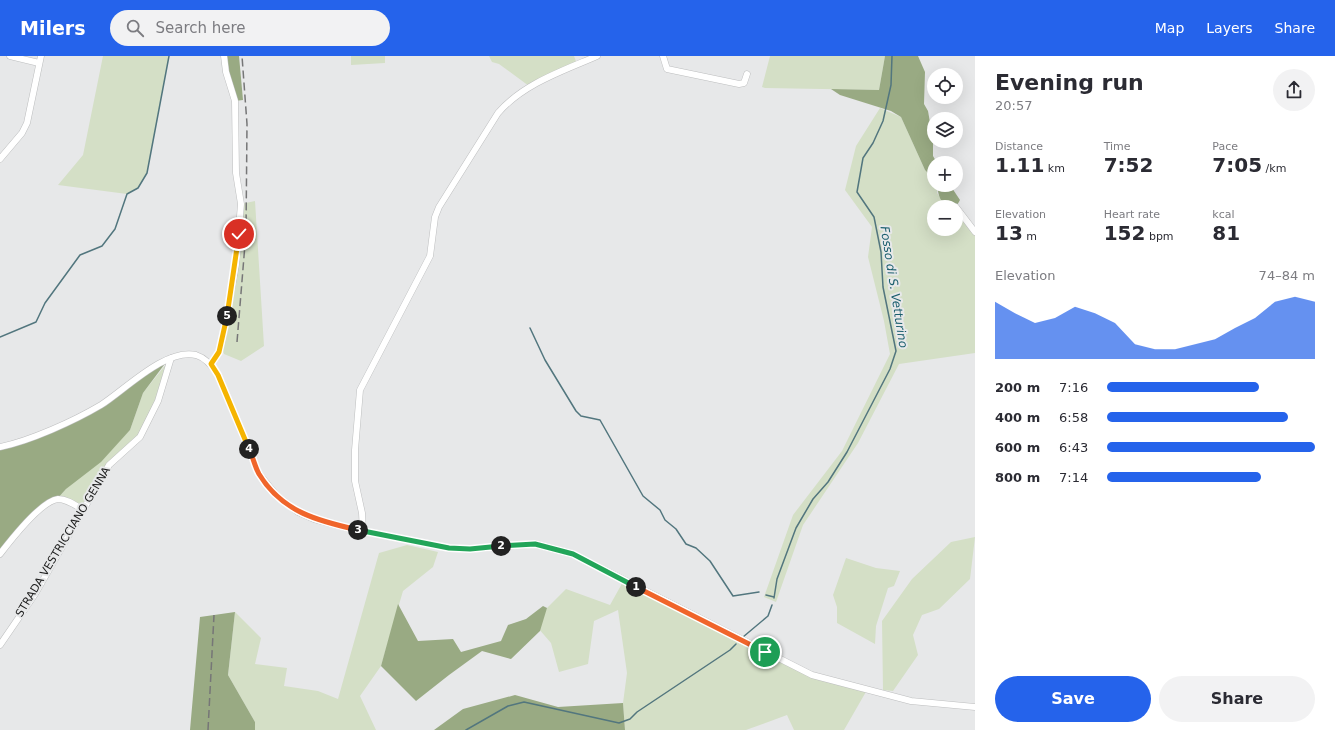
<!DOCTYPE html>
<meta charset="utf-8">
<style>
body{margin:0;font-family:"DejaVu Sans",sans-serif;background:#f2f2f3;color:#2b2b33;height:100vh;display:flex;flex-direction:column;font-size:15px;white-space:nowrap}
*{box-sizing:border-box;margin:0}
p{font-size:13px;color:#7c7c81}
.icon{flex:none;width:22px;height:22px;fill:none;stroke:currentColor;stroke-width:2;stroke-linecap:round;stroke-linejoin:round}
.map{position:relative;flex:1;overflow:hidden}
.details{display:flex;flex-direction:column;background:#fff;width:360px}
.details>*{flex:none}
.controls{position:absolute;left:927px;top:12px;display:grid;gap:8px}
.controls a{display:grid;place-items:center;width:36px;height:36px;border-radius:50%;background:#fff;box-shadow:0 4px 16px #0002;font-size:20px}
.pin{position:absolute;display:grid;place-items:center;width:34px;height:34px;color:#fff;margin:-17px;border:2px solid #fff;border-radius:50%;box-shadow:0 1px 4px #0007}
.km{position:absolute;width:20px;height:20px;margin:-10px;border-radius:50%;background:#222;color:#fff;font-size:11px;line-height:20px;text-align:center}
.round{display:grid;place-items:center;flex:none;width:42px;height:42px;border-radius:21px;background:#f2f2f3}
.summary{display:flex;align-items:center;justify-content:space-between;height:68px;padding:0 20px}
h1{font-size:22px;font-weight:800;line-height:30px}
.metrics{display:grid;grid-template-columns:repeat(3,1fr);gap:6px;height:68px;padding:4px 20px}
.metrics div{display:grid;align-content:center}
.metrics b{font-size:20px;font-weight:800}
.metrics small{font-size:11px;font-weight:400}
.metrics p{font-size:11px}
.chart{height:112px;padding:8px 20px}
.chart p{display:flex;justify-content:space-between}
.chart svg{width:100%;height:72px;margin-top:4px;fill:#2563eb;opacity:.7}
.cta{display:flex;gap:8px;margin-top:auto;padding:8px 20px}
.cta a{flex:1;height:46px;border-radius:24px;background:#2563eb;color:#fff;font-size:16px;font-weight:800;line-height:46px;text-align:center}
.cta a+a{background:#f2f2f3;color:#2b2b33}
ul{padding:0 20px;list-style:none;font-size:13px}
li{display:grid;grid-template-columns:64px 48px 1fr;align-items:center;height:30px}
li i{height:10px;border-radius:5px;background:#2563eb}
header{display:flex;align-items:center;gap:24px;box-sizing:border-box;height:56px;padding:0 20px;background:#2563eb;color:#fff}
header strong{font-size:19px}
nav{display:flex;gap:22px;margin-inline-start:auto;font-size:14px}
.search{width:280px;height:36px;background:#f2f2f3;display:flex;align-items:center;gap:10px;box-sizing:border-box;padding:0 14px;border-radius:22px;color:#7c7c81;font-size:15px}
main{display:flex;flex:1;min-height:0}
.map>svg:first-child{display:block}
.green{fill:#d4dfc6}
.forest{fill:#99aa83}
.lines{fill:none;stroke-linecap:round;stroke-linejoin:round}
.stream{stroke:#52767e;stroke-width:1.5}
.minor-casing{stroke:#bdbebf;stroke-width:7}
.minor{stroke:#fff;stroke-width:6}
.rail{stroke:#767677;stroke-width:1.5;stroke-dasharray:8 4;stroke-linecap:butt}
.split-1-casing{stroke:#fff;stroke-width:8}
.split-2-casing{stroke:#fff;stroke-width:8}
.split-3-casing{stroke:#fff;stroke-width:8}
.split-4-casing{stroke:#fff;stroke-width:8}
.split-5-casing{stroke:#fff;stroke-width:8}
.split-6-casing{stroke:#fff;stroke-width:8}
.split-1{stroke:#f0652b;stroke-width:5}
.split-2{stroke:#22a559;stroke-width:5}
.split-3{stroke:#22a559;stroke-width:5}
.split-4{stroke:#f0652b;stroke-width:5}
.split-5{stroke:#f5b400;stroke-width:5}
.split-6{stroke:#f5b400;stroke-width:5}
.labels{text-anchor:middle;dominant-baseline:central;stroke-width:4;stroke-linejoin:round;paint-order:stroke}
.street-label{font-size:11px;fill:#1d1d1d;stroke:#e7e8e9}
.water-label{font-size:12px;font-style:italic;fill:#195e6d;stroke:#e7e8e9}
</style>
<header>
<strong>Milers</strong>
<div class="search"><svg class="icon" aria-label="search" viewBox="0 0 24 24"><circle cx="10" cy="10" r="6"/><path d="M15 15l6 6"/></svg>Search here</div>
<nav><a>Map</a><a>Layers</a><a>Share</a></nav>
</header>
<main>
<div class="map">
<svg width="975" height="674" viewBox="0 0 975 674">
<rect width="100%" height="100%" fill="#e7e8e9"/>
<path class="green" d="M103,0h66l-22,117 -9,15 -11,6 -69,-9 25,-30z
M351,0h34v7l-34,2z
M489,0h85l3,8 -48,22 -30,-22 -7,-2z
M770,0h115l-6,34 -114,-2 -3,-1z
M880,52l21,9 24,53 9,9v6h4l-1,8 10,14h-13v22h22v-22l19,25v121l-76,11 -41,79 -55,82 -27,77 -12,-5 29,-82 49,-64 48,-97 -6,-33 -16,-64 4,-30 -27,-37 11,-44z
M255,145l9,145 -23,15 -17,-7 -3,-9 15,-81 5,-60z
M171,302l-13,43 -18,36 -31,28 -26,45 -26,-11 9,-10 64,-59 13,-37z
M975,481l-5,42 -31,30 -17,6 -9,20 5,20 -25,36 -10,-1 -1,-69 30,-42 39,-37z
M407,489l31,7 -5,15 -30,24 -22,75 -21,30 16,34h-121v-8l-27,-47 7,-63 26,26 -6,26 32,4 -3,18 34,5 20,8 41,-146z
M846,502l30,10 24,3 -6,15 -6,2 -12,38 -1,18 -38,-21v-16l-4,-12z
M624,524l185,94 58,16 -23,40h-50l-7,-15 -41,15h-121l-2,-27 4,-30 -9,-63 -24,11 -6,43 -29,8 -8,-29 -13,-15 9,-20 19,-19 44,16z"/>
<path class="forest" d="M224,0h15l4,44 -8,1z
M885,0h33l7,16 -1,32 4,7 5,29v16l4,7h-3v16l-9,-9 -24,-53 -10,-6 -51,-16 -9,-6 48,1z
M938,129h12l10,15 -4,7c-13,0 -19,-9 -18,-22z
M167,305l-24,32 -13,37 -29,32 -35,27 -9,10 -15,9 -42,46v-107l11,-2 90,-40z
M398,548l20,37 35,-2 8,13 40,-11 7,-16 18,-6 17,-13 4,2 -7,23 -29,28 -29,-8 -33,24 -33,26 -35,-35z
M235,556l-7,63 27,47v8h-65l10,-113z
M515,639l43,12 65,-4 2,27h-191l29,-21z"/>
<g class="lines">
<path class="stream" d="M530,272l15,32 31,51 5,5 19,4 43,76 17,14 5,10 11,9 10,15 10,4 14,13 23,35 26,-4
M0,281l36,-15 9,-19 35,-48 22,-9 13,-17 12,-35 11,-6 9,-15 22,-117
M766,539l8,2
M774,542l3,-19 19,-51 17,-29 15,-17 19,-30 43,-83 6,-18 -13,-64 -2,-35 -7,-35 -17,-25 6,-34 10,-15 10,-22 8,-36 1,-29
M743,581l25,-21 4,-11
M466,674l42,-24 16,-4 95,21 11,-4 7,-7 93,-62 6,-6"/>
<defs>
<path id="minor" d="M10,0l29,7
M663,0l4,13 72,15 5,-1 3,-9
M0,103l22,-26 5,-10 14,-67
M956,151l19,25
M211,308l8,-12 3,-11 14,-77 5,-60 -5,-31 -1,-72 -9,-29 -2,-16
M0,391c30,-6 74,-26 101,-42 24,-15 64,-57 95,-50 10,3 17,12 22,20l41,99 18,22 21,16 16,7 34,9 101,20 21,1 65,-5 38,10 239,121 99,26 64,6
M363,475l-1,-18 -7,-32v-31l5,-60 70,-134 5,-39 4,-10 59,-94c25,-29 64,-42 99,-57
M0,498c10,-13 41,-53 58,-55 9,0 17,6 25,11
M0,589l35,-51 74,-129 31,-28 18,-36 13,-43"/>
</defs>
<use href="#minor" class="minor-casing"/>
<use href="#minor" class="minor"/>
<path class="rail" d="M237,286l9,-110 1,-108 -5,-68
M208,674l6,-115"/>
</g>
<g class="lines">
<defs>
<path id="split-1" d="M636,531l129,65"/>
<path id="split-2" d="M501,490l34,-2 38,10 63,33"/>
<path id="split-3" d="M358,474l91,18 21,1 31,-3"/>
<path id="split-4" d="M249,393c4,8 6,18 10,25 23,38 59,47 99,56"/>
<path id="split-5" d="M227,260l-8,36 -8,12 7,11 31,74"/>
<path id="split-6" d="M227,260l12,-82"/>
</defs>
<use href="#split-1" class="split-1-casing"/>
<use href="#split-2" class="split-2-casing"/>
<use href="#split-3" class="split-3-casing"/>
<use href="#split-4" class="split-4-casing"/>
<use href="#split-5" class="split-5-casing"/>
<use href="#split-6" class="split-6-casing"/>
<use href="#split-1" class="split-1"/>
<use href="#split-2" class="split-2"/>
<use href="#split-3" class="split-3"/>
<use href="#split-4" class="split-4"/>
<use href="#split-5" class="split-5"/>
<use href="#split-6" class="split-6"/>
</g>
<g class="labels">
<g class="street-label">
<text transform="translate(63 486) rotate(-59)">STRADA VESTRICCIANO GENNA</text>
</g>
<g class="water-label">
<text transform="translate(894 231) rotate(81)">Fosso di S. Vetturino</text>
</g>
</g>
</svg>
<div class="controls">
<a><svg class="icon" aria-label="locate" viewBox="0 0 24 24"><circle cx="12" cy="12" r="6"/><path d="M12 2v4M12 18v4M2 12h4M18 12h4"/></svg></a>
<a><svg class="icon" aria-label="layers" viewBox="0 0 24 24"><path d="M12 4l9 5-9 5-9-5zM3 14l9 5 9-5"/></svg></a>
<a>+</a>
<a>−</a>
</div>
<div class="pin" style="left:765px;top:596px;background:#1e9e55"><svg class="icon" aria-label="arrive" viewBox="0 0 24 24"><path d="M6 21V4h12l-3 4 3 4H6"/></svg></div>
<div class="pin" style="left:239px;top:178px;background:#d93025"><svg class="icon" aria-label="check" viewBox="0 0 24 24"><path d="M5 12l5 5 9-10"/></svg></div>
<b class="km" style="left:636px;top:531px">1</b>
<b class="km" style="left:501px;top:490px">2</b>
<b class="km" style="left:358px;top:474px">3</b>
<b class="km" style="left:249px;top:393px">4</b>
<b class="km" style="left:227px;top:260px">5</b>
</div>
<section class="details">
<div class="summary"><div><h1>Evening run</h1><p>20:57</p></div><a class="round"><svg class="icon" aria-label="share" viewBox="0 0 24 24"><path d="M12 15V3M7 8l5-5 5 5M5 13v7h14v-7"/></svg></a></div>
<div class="metrics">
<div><p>Distance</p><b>1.11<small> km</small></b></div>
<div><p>Time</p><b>7:52</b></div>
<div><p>Pace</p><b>7:05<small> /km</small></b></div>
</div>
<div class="metrics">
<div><p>Elevation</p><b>13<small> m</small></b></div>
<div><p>Heart rate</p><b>152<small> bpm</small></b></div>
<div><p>kcal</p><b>81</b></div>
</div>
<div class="chart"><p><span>Elevation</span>74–84 m</p>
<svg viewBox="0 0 160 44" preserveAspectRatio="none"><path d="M0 44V9L10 16L20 22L30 19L40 12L50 16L60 22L70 35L80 38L90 38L100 35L110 32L120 25L130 19L140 9L150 6L160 9V44z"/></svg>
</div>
<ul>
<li><b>200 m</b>7:16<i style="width:73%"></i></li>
<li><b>400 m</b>6:58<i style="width:87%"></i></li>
<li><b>600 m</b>6:43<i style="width:100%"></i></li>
<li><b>800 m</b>7:14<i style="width:74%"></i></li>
</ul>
<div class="cta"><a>Save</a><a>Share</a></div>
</section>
</main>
